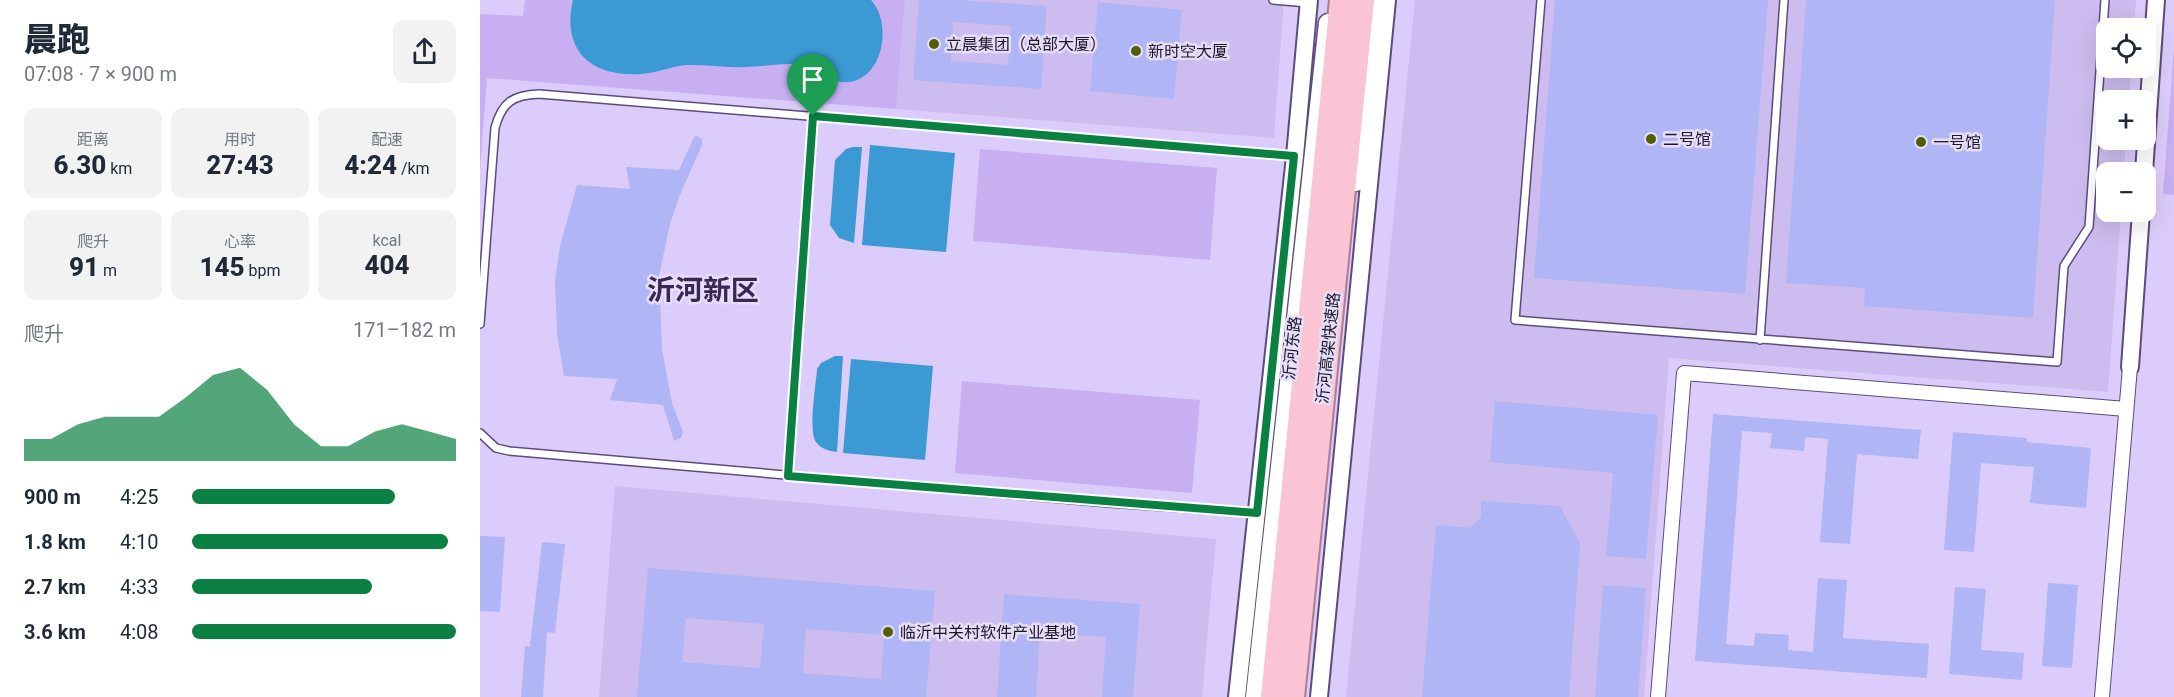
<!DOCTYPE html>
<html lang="zh">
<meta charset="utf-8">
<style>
body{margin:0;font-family:Roboto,"Noto Sans SC",sans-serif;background:#f2f2f3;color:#1f2937;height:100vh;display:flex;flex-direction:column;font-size:22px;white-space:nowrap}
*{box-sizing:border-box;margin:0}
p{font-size:20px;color:#747a83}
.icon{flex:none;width:33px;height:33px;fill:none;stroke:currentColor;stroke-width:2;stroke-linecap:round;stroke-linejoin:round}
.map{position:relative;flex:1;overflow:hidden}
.sheet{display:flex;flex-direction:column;background:#fff;width:480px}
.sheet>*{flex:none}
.fabs{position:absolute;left:1616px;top:18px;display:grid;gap:12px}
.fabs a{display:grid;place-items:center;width:60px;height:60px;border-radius:12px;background:#fff;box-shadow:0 6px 24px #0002;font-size:30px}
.pin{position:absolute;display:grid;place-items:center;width:51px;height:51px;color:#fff;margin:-62px -26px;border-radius:50% 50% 50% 0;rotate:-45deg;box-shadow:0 0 6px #0007}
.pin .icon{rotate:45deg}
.round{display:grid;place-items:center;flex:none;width:63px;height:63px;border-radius:12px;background:#f2f2f3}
.head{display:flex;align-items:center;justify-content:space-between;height:102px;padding:0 24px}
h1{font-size:33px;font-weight:800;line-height:45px}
.stats{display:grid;grid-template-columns:repeat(3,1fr);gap:9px;height:102px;padding:6px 24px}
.stats div{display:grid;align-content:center;border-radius:12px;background:#f2f2f3;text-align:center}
.stats b{font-size:26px;font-weight:800}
.stats small{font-size:16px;font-weight:400}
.stats p{font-size:16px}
.chart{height:168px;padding:12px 24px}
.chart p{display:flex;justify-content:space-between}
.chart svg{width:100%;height:108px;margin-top:6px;fill:#0b8043;opacity:.7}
ul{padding:0 24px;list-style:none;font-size:20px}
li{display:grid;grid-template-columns:96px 72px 1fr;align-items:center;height:45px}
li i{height:15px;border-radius:8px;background:#0b8043}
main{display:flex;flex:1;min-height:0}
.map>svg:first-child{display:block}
.built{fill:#cdbcef}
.green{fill:#c7aff2}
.water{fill:#3b99d4}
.building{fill:#b0b5f6;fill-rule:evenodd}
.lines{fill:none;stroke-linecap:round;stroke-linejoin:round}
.service-casing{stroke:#5d4b7c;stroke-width:10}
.minor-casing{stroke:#5d4b7c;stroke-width:16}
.tertiary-casing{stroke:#5d4b7c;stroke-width:20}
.secondary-casing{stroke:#5d4b7c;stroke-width:21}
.trunk-casing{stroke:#ad7d92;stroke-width:26}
.service{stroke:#fff;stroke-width:7}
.minor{stroke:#fff;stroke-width:14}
.tertiary{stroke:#fff;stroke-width:16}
.secondary{stroke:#fff;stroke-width:18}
.trunk{stroke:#fbc4d4;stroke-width:22}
.route-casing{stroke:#fff;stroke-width:12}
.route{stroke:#0b8043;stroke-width:8}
.poi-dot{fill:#4f5f01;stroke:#e6def6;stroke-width:2}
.labels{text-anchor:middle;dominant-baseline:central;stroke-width:5;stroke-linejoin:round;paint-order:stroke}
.poi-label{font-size:16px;fill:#1e162b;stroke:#e6def6;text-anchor:start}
.street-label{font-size:16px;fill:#1e162b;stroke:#e6def6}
.town-label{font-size:28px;font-weight:bold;fill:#3a2756;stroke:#e6def6}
</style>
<main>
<section class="sheet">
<div class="head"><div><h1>晨跑</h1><p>07:08 · 7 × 900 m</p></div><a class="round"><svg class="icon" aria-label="share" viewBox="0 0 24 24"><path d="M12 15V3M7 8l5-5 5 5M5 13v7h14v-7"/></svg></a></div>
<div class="stats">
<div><p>距离</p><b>6.30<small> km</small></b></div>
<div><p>用时</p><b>27:43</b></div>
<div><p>配速</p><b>4:24<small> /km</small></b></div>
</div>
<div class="stats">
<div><p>爬升</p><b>91<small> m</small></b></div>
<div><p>心率</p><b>145<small> bpm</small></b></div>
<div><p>kcal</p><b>404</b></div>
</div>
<div class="chart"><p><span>爬升</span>171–182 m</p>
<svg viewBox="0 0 160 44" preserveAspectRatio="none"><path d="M0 44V35L10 35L20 29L30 26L40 26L50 26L60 18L70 9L80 6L90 15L100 29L110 38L120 38L130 32L140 29L150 32L160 35V44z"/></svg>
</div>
<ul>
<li><b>900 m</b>4:25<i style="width:77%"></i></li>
<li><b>1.8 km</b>4:10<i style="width:97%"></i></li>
<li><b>2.7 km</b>4:33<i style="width:68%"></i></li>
<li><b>3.6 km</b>4:08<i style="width:100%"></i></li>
</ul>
</section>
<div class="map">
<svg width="1694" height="697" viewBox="0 0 1694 697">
<rect width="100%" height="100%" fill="#dcccfb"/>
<path class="built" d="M425,0h379l-10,138 -378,-29z
M935,0h721l-2,28h-28v40h25l-2,32h-23v40h20l-2,32h-18v40h15l-13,180 -439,-34 -25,339h-298z
M135,486l601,53 -14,158h-603z"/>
<path class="green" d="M45,0h380l-9,109 -409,-31 -7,91v-155l43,2z
M1694,48v147l-11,-1z
M500,149l237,19 -7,92 -237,-19z
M482,381l238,19 -8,93 -237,-20z"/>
<path class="water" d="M93,0h298c20,21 14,72 -17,81 -23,7 -40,-17 -64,-17 -15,0 -30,3 -45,3 -18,1 -36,-2 -55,-2 -16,0 -32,8 -49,9 -49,3 -80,-22 -68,-74z
M390,145l85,8 -9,99 -84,-7z
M373,147h9l-8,96 -15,-5 -9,-13 5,-65 11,-11z
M355,356h8l-6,96c-8,-1 -16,-3 -21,-10 -8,-11 0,-57 1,-73l4,-6z
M371,359l82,7 -8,94 -82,-7z"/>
<path class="building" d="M439,0h40l88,6 -6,83 -128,-9zM473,22l58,4 -3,39 -57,-4z
M1075,0h213l-23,294 -211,-16z
M1326,0h249l-22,318 -169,-12 1,-18 -79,-5z
M618,2l84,8 -8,89 -84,-8z
M215,135l7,4v6l-22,50 -10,29 -11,52 3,73 10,54 11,29 -2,6 -7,3 -11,-36 -53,-5 7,-21 -53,-3 -7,-43 -2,-53 5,-34 17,-61 53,4 -4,-22 53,3z
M1015,401l163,14 -12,144 -40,-3 7,-83 -123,-11z
M1233,414l208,16 -3,29 -61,-5 -7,90 -30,-2 8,-103 -23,-2 -1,14 -34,-3 2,-15 -30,-2 -16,213 28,2 1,-13 34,2 -1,15 25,2 5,-74 29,2 -4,58 86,6 -2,34 -232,-17z
M1473,432l74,6v4l64,6 -5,60 -56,-5 4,-36 -53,-4 -7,89 -30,-2z
M1001,501l79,5 20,37 -11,154h-147l14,-172 34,3 11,-11z
M0,536l25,1 -5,75 -20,-1z
M62,542l23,2 -10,89 -8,-1 -4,65h-22l4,-51 5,1z
M168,568l287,23 -9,106h-289zM206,618l78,6 -4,44 -78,-6zM326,629l78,6 -3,44 -78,-6z
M1568,583l30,2 -6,83 -30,-2z
M1123,585l43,3 -8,109h-43z
M1475,587l31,2 -5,61 43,3 -2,27 -73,-6z
M524,594l136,10 -7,93h-31l4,-60 -66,-4 -4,64h-39z"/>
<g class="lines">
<defs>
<path id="service" d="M793,0l35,3
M1061,0l-26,320 542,42 7,-96 25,-39 16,-227
M0,324l15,-196c7,-26 18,-33 44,-34l756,62
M1280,340l24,-340
M0,433l16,15 13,3 600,52 146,10
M308,476l25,-360"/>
<path id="minor" d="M1178,697l26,-324 442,36
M1622,697l28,-330"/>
<path id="tertiary" d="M1664,172l12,-172
M1650,367l11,-155
M757,697l58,-541 14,-156
M839,697l68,-697"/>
<path id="secondary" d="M876,182l18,-182
M775,697l73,-674"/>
<path id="trunk" d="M792,697l69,-697
M813,697l70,-697"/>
</defs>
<use href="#service" class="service-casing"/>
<use href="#minor" class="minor-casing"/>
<use href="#tertiary" class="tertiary-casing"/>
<use href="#secondary" class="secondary-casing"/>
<use href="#trunk" class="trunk-casing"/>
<use href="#service" class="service"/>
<use href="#minor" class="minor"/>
<use href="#tertiary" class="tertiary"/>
<use href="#secondary" class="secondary"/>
<use href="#trunk" class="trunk"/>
</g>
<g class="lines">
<defs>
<path id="route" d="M333,116l481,40 -37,357 -469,-37z"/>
</defs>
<use href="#route" class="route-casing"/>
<use href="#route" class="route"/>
</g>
<g class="poi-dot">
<circle cx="454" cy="44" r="6"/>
<circle cx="656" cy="51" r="6"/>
<circle cx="1171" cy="139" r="6"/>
<circle cx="1441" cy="142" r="6"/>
<circle cx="408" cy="632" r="6"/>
</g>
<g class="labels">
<g class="poi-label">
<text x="466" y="44">立晨集团（总部大厦）</text>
<text x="668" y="51">新时空大厦</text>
<text x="1183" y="139">二号馆</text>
<text x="1453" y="142">一号馆</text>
<text x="420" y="632">临沂中关村软件产业基地</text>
</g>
<g class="street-label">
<text transform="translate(812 348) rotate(-84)">沂河东路</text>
<text transform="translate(848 348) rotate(-84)">沂河高架快速路</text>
</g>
<g class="town-label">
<text x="223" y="290">沂河新区</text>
</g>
</g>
</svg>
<div class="fabs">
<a><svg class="icon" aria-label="locate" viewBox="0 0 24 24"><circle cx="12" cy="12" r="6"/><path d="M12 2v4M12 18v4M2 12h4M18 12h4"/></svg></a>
<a>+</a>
<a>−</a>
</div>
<div class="pin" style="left:333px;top:116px;background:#1e9e55"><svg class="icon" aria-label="arrive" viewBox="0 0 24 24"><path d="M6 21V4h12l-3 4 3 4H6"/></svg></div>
</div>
</main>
